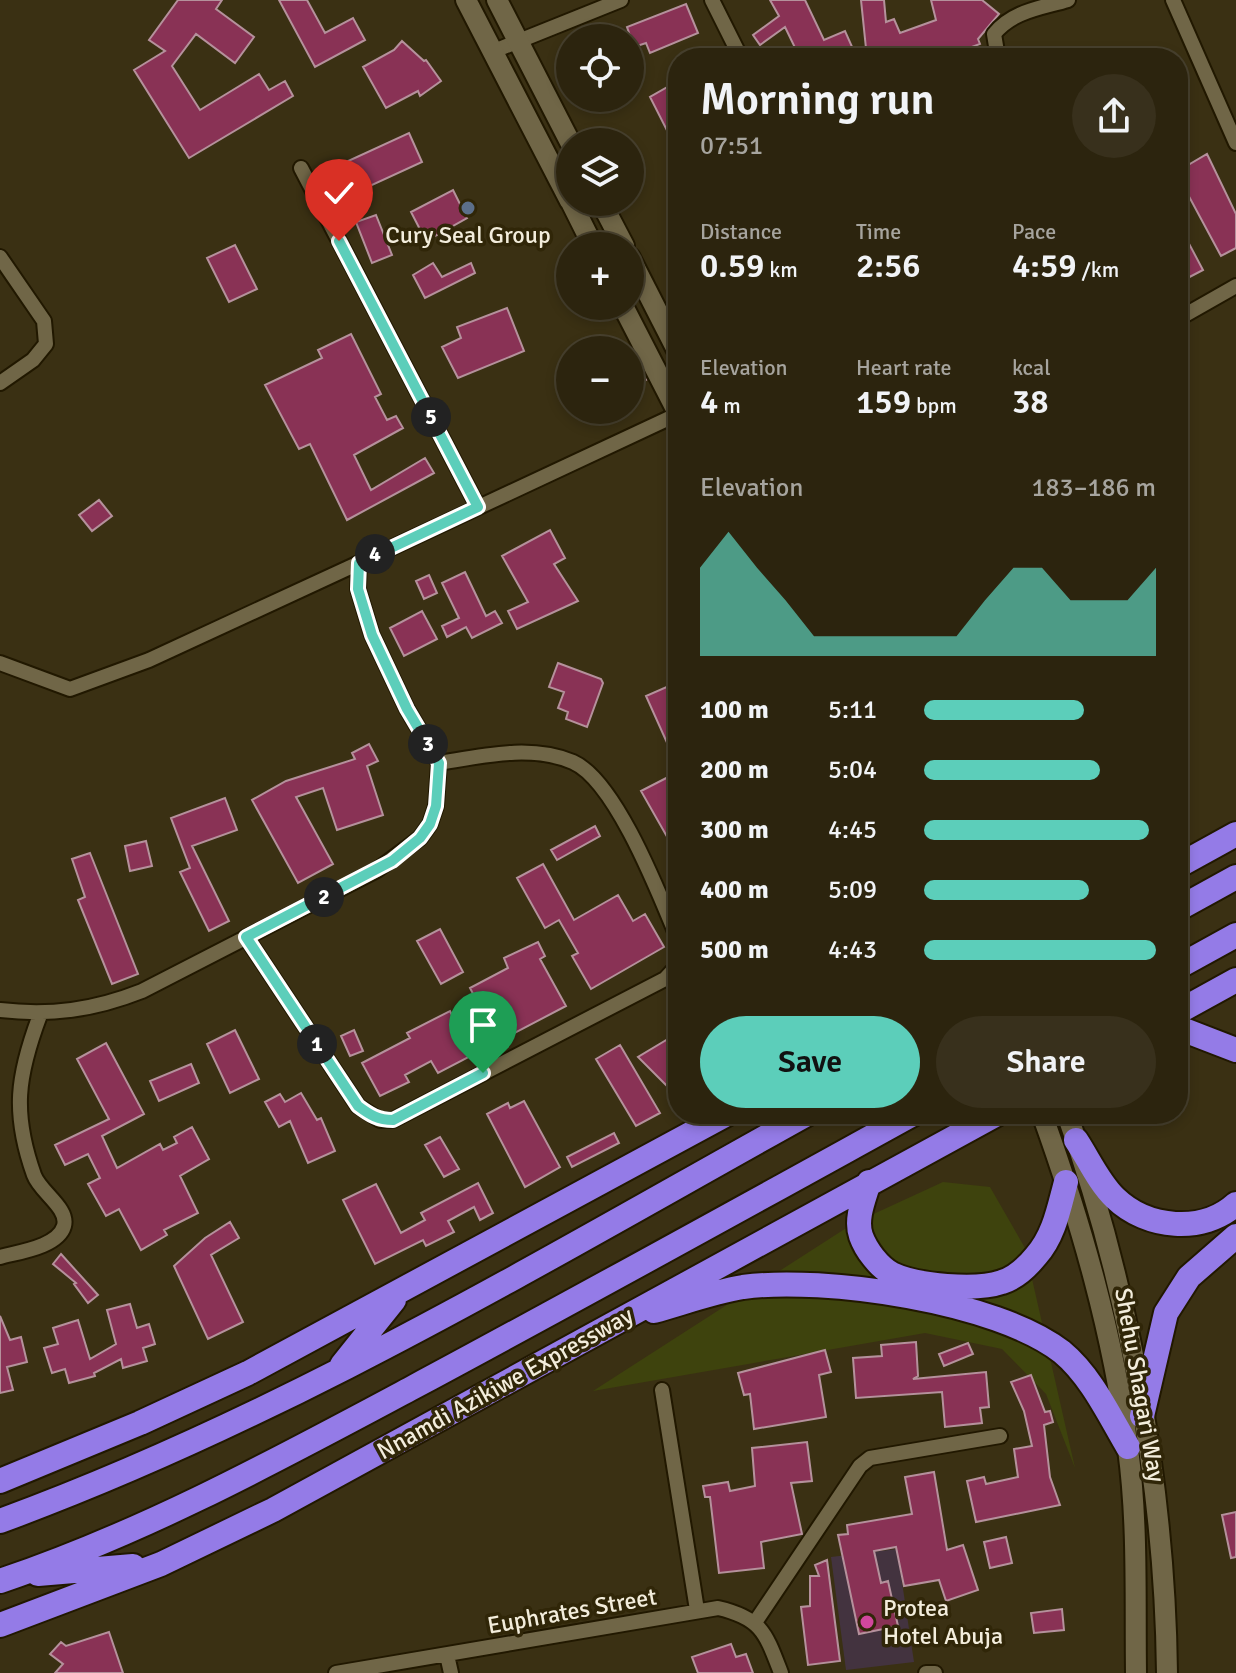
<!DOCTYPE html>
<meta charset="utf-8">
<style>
body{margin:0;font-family:Signika,sans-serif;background:#38301c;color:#f1f3f6;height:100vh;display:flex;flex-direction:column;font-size:30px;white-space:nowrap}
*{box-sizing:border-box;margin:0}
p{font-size:26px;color:#a6a49e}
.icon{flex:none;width:44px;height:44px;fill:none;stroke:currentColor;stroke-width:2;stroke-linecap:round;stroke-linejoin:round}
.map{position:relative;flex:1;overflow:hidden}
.sheet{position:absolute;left:668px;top:48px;width:520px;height:1076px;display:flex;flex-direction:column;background:#2c240e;border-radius:32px;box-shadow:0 4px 12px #0003,0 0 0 2px #48412e}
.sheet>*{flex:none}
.buttons{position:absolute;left:556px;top:24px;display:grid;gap:16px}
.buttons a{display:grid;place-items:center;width:88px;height:88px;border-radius:50%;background:#2c240e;box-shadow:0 4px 12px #0003,0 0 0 2px #48412e;font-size:40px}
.pin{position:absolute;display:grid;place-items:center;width:68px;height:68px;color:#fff;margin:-82px -34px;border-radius:50% 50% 50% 0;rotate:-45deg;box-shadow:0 0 8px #0007}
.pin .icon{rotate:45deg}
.km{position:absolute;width:40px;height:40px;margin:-20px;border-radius:50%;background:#222;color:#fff;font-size:22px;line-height:40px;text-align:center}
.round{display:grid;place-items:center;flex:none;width:84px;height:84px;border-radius:42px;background:#38301c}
.overview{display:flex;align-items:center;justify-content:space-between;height:136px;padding:0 32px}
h1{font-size:44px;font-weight:600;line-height:60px}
.figures{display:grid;grid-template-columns:repeat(3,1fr);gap:12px;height:136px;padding:8px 32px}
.figures div{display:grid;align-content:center}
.figures b{font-size:34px;font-weight:600}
.figures small{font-size:22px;font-weight:400}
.figures p{font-size:22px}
.chart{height:224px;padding:16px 32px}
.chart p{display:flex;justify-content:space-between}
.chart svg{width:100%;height:144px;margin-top:8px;fill:#5cceba;opacity:.7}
.action{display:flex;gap:16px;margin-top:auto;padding:16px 32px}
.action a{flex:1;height:92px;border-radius:48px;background:#5cceba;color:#111;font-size:32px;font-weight:600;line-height:92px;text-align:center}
.action a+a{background:#38301c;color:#f1f3f6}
ul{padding:0 32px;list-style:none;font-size:26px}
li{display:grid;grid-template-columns:128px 96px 1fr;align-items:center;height:60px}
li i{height:20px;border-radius:10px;background:#5cceba}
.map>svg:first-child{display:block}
.commercial{fill:#43333f}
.green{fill:#3e430d}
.building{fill:#893255;stroke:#b5919c;stroke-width:2}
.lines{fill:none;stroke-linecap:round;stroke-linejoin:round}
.street-casing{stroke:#211800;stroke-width:18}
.secondary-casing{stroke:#211800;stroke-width:24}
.highway-casing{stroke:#211800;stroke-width:28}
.street{stroke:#706647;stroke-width:14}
.secondary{stroke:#706647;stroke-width:20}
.highway{stroke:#947be7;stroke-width:24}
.route-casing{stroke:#fff;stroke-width:16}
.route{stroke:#5cceba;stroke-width:10}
.service-dot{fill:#5c6f8a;stroke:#302608;stroke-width:3}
.hotel-dot{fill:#d1479c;stroke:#302608;stroke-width:3}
.labels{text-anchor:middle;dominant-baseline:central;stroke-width:7;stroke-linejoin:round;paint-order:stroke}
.poi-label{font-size:24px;fill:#f3eddc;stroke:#302608}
.street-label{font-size:24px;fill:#f3eddc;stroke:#302608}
</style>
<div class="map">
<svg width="1236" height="1673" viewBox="0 0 1236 1673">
<rect width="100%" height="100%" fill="#3a3013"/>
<path class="commercial" d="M897,1549l17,113 -68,8 -15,-113z"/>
<path class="green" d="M943,1182l47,5 35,61 50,220 -29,-74 -44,-45 -77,-16 -332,58 261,-168z"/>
<path class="building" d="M178,0h44l-6,9 38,28 -19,26 -39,-29 -24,32 28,44 59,-36 10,16 16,-9 8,15 -104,62 -55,-88 31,-19 -16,-11z
M279,0h28l18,33 28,-15 12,22 -50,27z
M770,0h35l19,40 21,-9 12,27h-57l-15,-31 -25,18 -7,-10 26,-19z
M861,0h23l2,22 8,-3 6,14 36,-13 -5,-20h51l17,14 -21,25 2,5 -38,14h-75z
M686,4l12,29 -48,20 -4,-10 -12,4 -7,-20z
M402,41l22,20 2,-1 15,21 -21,15 -2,-5 -32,17 -23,-41 31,-17z
M678,81v71l-28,-55z
M409,133l13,29 -63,29 -13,-29z
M1207,154l29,60v34l-15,8 -43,-80v-5z
M453,190l14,28 -41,23 -15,-29z
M376,215l16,40 -20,8 -16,-41z
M1178,223l25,47 -25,13z
M235,245l22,44 -28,13 -22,-44z
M433,263l9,14 29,-14 4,10 -50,25 -12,-23z
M507,308l17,43 -66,27 -16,-31 19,-9 -4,-11z
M351,334l30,60 -6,3 12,23 9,-4 7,12 -49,27 17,35 54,-32 9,15 -87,47 -37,-76 -11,5 -34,-64 57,-27 -4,-8z
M630,352l16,28 -16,10z
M99,500l13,16 -20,15 -13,-16z
M550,530l15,28 -11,6 24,37 -61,28 -9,-18 20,-9 -26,-46z
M465,572l21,44 9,-5 7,12 -30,15 -6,-11 -19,10 -5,-11 17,-8 -17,-35z
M429,575l8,18 -13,6 -8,-18z
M422,611l15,28 -33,17 -14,-28z
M558,663l43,16 2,4 -16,44 -21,-8 2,-7 -10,-4 6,-16 -15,-5z
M678,682v58l-10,5 -22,-49z
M369,744l9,17 -11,5 16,49 -46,15 -14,-42 -27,9 37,67 -35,19 -46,-83 34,-19 69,-22 -3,-6z
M678,772v84l-37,-65z
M225,798l12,32 -45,16 37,75 -20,10 -29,-59 10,-4 -19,-50z
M595,826l5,10 -43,24 -6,-10z
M146,841l6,25 -22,5 -5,-25z
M90,853l48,121 -26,10 -34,-84 7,-3 -13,-38z
M543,864l31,56 44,-25 15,26 12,-7 19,33 -73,42 -19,-33 6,-3 -19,-33 -14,8 -28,-50z
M440,929l23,43 -22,12 -24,-43z
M538,942l7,14 -5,3 26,47 -128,67 -7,-12 -26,14 4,7 -29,14 -18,-33 48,-25 -3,-5 43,-22 8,17 26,-13 -14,-27 38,-20 -4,-10z
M235,1030l24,49 -29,14 -23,-49z
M354,1030l9,21 -13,5 -9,-20z
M678,1033v52l-6,6 -34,-34z
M106,1043l38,71 -42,22 15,32 43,-24 3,6 14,-7 -3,-6 18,-10 17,32 -29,17 18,37 -34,17 3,5 -26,15 -22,-41 -13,7 -18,-32 12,-6 -12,-24 -23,11 -10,-20 54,-26 -32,-60z
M620,1045l40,68 -24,13 -40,-67z
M191,1064l8,19 -40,18 -9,-20z
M301,1093l16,27 4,-2 14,33 -27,12 -18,-42 -11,6 -14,-25 15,-8 5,8z
M524,1101l36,66 -35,20 -38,-73 21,-11 2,5z
M614,1133l5,10 -47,24 -5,-10z
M440,1137l19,32 -15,8 -19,-32z
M478,1183l15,30 -13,7 -6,-13 -26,14 6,11 -28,14 -3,-6 -48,24 -32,-64 33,-16 25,49 24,-13 -4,-7z
M230,1222l9,16 -28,17 32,67 -35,17 -34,-73 31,-28z
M61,1254l37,41 -10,8 -14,-19 2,-1 -23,-19z
M130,1304l7,24 12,-4 6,20 -12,4 4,13 -24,7 -2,-9 -27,14 1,3 -26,7 -4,-14 -13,4 -8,-25 14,-4 -5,-16 25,-8 12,39 26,-15 -9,-34z
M0,1316l10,24 11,-3 6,25 -20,5 6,23 -13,3z
M916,1342l2,34 -5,3 73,-7 3,35 -9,1 2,15 -37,4 -3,-35 -86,6 -3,-40 29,-2 -1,-11z
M968,1343l5,11 -29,12 -5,-12z
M825,1350l6,22 -12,3 7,42 -72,12 -4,-35 -6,1 -6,-22z
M1031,1375l14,37 5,-1 3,11 -9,3 6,52 10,28 -84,17 -9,-41 17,-4 2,7 32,-7 -4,-28 18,-3 -8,-35 -13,-29z
M807,1442l5,39 -21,2 11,51 -41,8 3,26 -45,5 -9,-76h-5l-2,-11 25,-4 2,9 25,-5 -3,-38z
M934,1472l13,78 16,-5 15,45 -32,11 -7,-21 -35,6 -8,-39 -22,4 7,32 7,-2 10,45 -39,8 -21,-99 10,-1 -1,-9 65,-11 -7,-37z
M1236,1512v45l-5,1 -9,-43z
M1006,1537l6,26 -22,5 -6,-26z
M827,1560l13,101 -32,4 -7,-58 9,-1v-30h9l-4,-11z
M1062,1609l2,21 -30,3 -3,-20z
M109,1632l14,41h-68l8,-9 -13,-10 11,-12 5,4z
M731,1644l5,13 10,-3 7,19h-55l-6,-16z"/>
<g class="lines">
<defs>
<path id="street" d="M712,0l29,58
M1173,0l63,143
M494,51l127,-51
M998,58l-4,-24c18,-23 47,-26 74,-34
M301,168l177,339
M0,257l44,64 2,23 -13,16 -33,23
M1178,319l58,-33
M0,663l70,26 79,-29 210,-97
M439,763c43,-7 92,-19 134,-1 43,19 87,134 105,177
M246,937l112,169 22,14h13l272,-141 13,-14
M0,1010c50,6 94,0 142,-19l235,-121 43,-32 10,-14 6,-18 3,-43 -32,-54 -35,-74 -14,-46 1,-26 319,-149
M0,1257c18,-5 58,-10 64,-31 5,-18 -24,-34 -30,-51 -22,-62 -17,-99 6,-160
M662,1390l35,220
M756,1621l104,-155 10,-8 130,-22
M447,1655l4,18
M336,1673l382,-65c44,10 48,26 63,65
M926,1673h9"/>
<path id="secondary" d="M466,0l104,201
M497,0l73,142
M571,202l22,44
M601,202l23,44
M630,258l48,94
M623,306l55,107
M1042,1114c39,109 71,219 86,335 10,74 7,149 8,224
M1067,1114c62,172 98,376 100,559"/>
<path id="highway" d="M1178,866l58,-32
M1178,909l58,-32
M1178,967l58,-32
M1178,1012l58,-32
M1178,1031l6,-1 52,20
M1076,1140c12,18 23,43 39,58 32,31 88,36 121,6
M869,1182c-5,17 -14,37 -8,54 5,14 18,31 31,38 25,12 84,17 110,8 13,-4 25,-15 34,-26 18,-20 23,-48 30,-74
M654,1311c29,-8 59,-19 89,-24 81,-11 254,14 319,65 29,24 47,63 66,95
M342,1365l52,-65
M1142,1416l24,-103 23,-36 47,-41
M0,1481l140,-58 108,-50 479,-259
M0,1521c284,-104 544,-261 807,-407
M38,1574l95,-8
M0,1581c143,-48 277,-121 410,-192 168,-90 336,-183 503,-275
M0,1625l161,-61 112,-54 724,-396"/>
</defs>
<use href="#street" class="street-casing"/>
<use href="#secondary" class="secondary-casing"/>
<use href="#highway" class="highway-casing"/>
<use href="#street" class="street"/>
<use href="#secondary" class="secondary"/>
<use href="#highway" class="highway"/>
</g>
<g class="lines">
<defs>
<path id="route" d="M339,241l139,266 -119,56 -1,26 14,46 35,74 32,54 -3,43 -6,18 -10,14 -28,23 -146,76 112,169c12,9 20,14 35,14l90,-47"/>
</defs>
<use href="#route" class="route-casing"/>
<use href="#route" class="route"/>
</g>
<circle class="service-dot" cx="468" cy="208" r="8"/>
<circle class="hotel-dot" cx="867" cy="1622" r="8"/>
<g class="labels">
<g class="poi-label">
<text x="468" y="235">Cury Seal Group</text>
<text x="883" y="1608" text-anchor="start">Protea<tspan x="883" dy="28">Hotel Abuja</tspan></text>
</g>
<g class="street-label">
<text transform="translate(505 1383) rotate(-29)">Nnamdi Azikiwe Expressway</text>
<text transform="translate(1140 1385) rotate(80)">Shehu Shagari Way</text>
<text transform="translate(572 1611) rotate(-10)">Euphrates Street</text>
</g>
</g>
</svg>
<div class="buttons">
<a><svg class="icon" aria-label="locate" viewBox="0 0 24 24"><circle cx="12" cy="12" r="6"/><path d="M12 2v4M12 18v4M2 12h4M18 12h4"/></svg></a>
<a><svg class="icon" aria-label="layers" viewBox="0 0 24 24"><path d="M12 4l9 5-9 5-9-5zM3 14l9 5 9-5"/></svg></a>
<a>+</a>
<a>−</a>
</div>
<div class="pin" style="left:483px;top:1073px;background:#1e9e55"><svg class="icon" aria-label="arrive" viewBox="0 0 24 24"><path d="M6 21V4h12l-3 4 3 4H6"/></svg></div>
<div class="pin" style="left:339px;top:241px;background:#d93025"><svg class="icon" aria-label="check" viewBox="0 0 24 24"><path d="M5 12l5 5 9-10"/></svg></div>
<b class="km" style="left:317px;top:1044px">1</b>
<b class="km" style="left:324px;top:897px">2</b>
<b class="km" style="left:428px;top:744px">3</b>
<b class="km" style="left:375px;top:554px">4</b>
<b class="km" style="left:431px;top:417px">5</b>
<section class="sheet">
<div class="overview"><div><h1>Morning run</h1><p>07:51</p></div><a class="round"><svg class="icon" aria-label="share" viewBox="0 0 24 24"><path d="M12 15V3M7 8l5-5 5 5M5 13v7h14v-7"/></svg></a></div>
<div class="figures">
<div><p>Distance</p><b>0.59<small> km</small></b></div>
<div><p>Time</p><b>2:56</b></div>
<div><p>Pace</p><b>4:59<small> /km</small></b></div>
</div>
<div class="figures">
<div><p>Elevation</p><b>4<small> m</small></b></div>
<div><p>Heart rate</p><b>159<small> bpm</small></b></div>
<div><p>kcal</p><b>38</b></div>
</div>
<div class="chart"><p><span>Elevation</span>183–186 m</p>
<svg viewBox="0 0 160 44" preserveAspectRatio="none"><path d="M0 44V17L10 6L20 17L30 27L40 38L50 38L60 38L70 38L80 38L90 38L100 27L110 17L120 17L130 27L140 27L150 27L160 17V44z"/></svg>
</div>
<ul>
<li><b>100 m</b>5:11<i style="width:69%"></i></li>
<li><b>200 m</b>5:04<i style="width:76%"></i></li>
<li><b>300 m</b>4:45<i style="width:97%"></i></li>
<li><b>400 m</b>5:09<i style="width:71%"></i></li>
<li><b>500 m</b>4:43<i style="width:100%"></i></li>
</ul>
<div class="action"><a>Save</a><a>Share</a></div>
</section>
</div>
